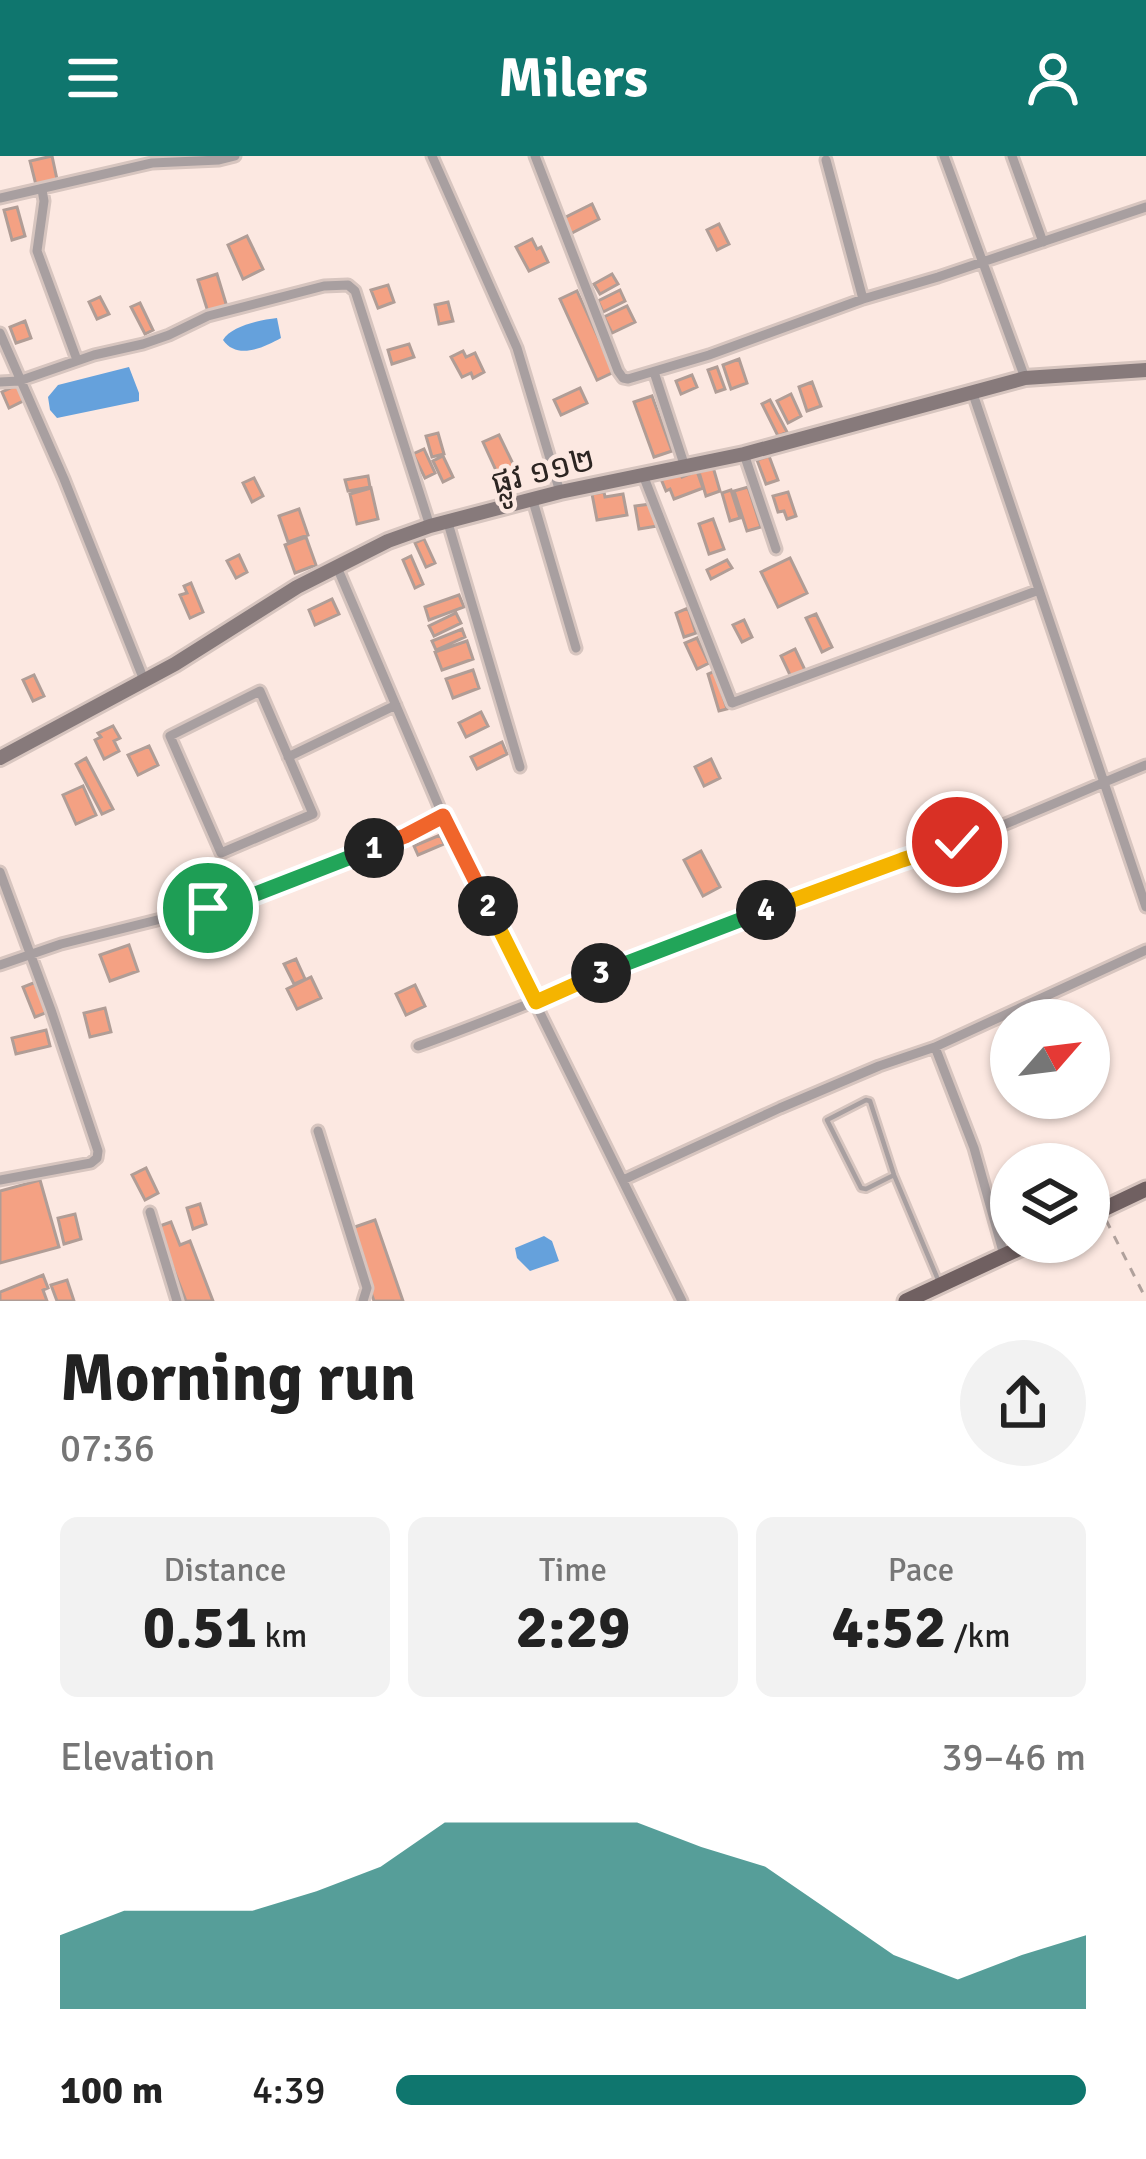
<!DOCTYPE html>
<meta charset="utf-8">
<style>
body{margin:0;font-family:Signika,"Noto Sans Khmer",sans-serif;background:#f2f2f2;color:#222;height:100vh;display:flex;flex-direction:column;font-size:45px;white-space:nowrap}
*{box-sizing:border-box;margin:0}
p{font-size:39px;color:#767676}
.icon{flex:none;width:66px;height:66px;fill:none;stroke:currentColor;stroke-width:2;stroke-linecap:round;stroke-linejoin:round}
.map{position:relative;height:1145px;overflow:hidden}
.sheet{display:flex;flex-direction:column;background:#fff;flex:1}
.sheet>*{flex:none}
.needle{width:78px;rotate:62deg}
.controls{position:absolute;left:990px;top:843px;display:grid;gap:24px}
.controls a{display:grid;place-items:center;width:120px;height:120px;border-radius:50%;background:#fff;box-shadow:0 3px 9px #0004;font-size:60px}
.pin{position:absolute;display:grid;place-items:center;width:102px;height:102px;color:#fff;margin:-51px;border:6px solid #fff;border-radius:50%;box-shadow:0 3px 12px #0007}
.km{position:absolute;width:60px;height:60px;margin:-30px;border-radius:50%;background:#222;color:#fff;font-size:33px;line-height:60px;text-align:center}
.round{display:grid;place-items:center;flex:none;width:126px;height:126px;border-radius:63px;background:#f2f2f2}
.head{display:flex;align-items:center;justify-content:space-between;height:204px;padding:0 60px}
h1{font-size:66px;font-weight:700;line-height:90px}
.metrics{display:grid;grid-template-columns:repeat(3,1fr);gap:18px;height:204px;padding:12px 60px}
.metrics div{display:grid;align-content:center;border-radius:18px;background:#f2f2f2;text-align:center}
.metrics b{font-size:60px;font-weight:700}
.metrics small{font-size:33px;font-weight:400}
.metrics p{font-size:33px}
.chart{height:336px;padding:24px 60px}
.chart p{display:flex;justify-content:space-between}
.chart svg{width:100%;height:216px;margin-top:12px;fill:#0f766e;opacity:.7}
ul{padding:0 60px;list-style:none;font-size:39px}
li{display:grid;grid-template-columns:192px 144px 1fr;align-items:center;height:90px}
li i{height:30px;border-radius:15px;background:#0f766e}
header{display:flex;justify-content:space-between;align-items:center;height:156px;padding:0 60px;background:#0f766e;color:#fff;font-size:54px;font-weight:700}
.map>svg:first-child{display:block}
.water{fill:#65a1dc}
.building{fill:#f4a183;stroke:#b09d96;stroke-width:3}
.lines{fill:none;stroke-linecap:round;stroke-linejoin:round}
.lane-casing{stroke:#d7c5bf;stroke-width:10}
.street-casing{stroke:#d7c5bf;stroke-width:15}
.secondary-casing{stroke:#d7c5bf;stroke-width:20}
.primary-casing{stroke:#d7c5bf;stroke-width:21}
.path{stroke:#b0a19c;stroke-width:3;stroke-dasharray:9 9;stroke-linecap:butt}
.lane{stroke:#a89fa0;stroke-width:4.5}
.street{stroke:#a89fa0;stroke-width:9}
.secondary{stroke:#877a7b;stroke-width:14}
.primary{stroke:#706061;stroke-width:15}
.split-1-casing{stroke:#fff;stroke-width:24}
.split-2-casing{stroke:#fff;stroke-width:24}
.split-3-casing{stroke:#fff;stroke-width:24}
.split-4-casing{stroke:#fff;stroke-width:24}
.split-5-casing{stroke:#fff;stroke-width:24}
.split-1{stroke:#22a559;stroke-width:15}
.split-2{stroke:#f0652b;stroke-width:15}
.split-3{stroke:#f5b400;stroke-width:15}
.split-4{stroke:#22a559;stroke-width:15}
.split-5{stroke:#f5b400;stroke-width:15}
.labels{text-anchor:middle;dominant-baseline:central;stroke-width:9;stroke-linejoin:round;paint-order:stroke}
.street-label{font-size:33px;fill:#2c2522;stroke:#fce8e1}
</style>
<header><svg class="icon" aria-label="menu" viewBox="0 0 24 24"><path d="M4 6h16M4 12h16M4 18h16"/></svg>Milers<svg class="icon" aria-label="person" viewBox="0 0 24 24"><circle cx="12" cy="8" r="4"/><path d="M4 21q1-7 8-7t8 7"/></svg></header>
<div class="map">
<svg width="1146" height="1145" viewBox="0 0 1146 1145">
<rect width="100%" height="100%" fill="#fce8e1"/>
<path class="water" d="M277,162l4,20c-18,10 -44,22 -58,2 8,-14 37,-20 54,-22z
M129,211l10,26v8l-82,17 -7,-8 -2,-13 10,-12z
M544,1080l8,5 7,20 -29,10 -13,-13 -2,-10z"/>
<path class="building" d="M52,0l6,28 -21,5 -7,-28z
M592,48l7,15 -29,15 -8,-15z
M17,51l8,29 -13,4 -8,-30z
M719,68l10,20 -12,6 -10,-20z
M247,80l16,33 -20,10 -15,-34z
M532,83l5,10 4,-2 7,15 -19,9 -13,-24z
M217,118l10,33 -19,5 -10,-32z
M612,118l6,10 -18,10 -6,-10z
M388,129l6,17 -16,6 -7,-18z
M620,134l5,11 -22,11 -5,-11z
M577,135l37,81 -17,8 -37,-81z
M100,141l9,17 -12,5 -8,-17z
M448,146l5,19 -14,3 -4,-19z
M140,147l13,27 -8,4 -14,-27z
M627,150l8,16 -23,11 -8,-16z
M25,165l6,17 -15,5 -6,-16z
M409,188l5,13 -22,7 -4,-14z
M463,195l3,6 9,-4 9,19 -11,6 -2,-5 -9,4 -11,-20z
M739,203l8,24 -16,6 -8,-24z
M717,211l8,22 -9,3 -8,-22z
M692,219l5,12 -16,7 -5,-13z
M812,226l9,24 -14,5 -8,-24z
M17,229l8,15 -16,8 -7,-16z
M580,232l7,15 -26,12 -7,-15z
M791,238l10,22 -13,7 -11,-22z
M652,240l20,55 -18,6 -20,-55z
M770,244l17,32 -9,4 -16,-32z
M438,277l6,21 -12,3 -6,-21z
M499,279l17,35 -17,7 -16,-35z
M424,293l11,24 -10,5 -12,-24z
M443,300l10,21 -10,5 -10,-21z
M769,300l9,24 -12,4 -9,-24z
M713,311l7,24 -14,5 -7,-24z
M697,315l6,17 -29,11 -4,-10 -4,2 -5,-12 19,-7 2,5z
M368,320l2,11 -22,4 -3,-11z
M254,322l9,18 -11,6 -9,-19z
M748,331l13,40 -14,4 -13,-40z
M371,332l7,31 -21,5 -7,-30z
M731,334l9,28 -10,3 -8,-28z
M604,336l1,5 18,-3 4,21 -30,5 -5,-26z
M788,336l8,24 -9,3 -3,-8 -6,1 -5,-16z
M651,348l6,22 -18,3 -4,-23z
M299,353l9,26 -20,7 -9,-26z
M713,363l11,30 -15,5 -10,-30z
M306,381l10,28 -21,8 -10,-28z
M424,383l11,24 -9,4 -11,-24z
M239,399l8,17 -11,6 -9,-17z
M411,400l12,28 -8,4 -12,-28z
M790,402l17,35 -29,14 -17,-35z
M727,404l5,8 -21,11 -4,-9z
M191,427l12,29 -13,6 -10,-23 7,-2 -3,-7z
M459,439l5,12 -35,13 -4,-13z
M332,443l7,15 -24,11 -6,-15z
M688,452l8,25 -12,4 -8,-24z
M456,457l5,10 -27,13 -5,-10z
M816,458l16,33 -10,5 -16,-34z
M744,464l8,17 -10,5 -9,-17z
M462,473l3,8 -29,13 -4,-9z
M697,482l12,25 -12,6 -12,-26z
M467,485l6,18 -31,11 -7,-18z
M795,493l10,21 -14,7 -10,-21z
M473,514l6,18 -26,10 -7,-19z
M715,515l12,38 -8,2 -11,-37z
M34,519l10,21 -11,5 -10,-21z
M481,556l7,14 -22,11 -7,-14z
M113,570l7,12 -6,3 5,10 -15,8 -9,-19 6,-3 -3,-4z
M502,586l5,12 -30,15 -6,-12z
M149,590l9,19 -20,10 -10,-20z
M86,602l27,51 -11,5 -26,-50z
M711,603l9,19 -16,8 -9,-19z
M83,630l13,29 -20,9 -13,-29z
M440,679l4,9 -26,11 -4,-9z
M701,695l19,36 -17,9 -19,-36z
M129,789l9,26 -28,10 -10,-26z
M296,803l9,20 -11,5 -10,-20z
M311,821l10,21 -24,11 -10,-20z
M36,826l12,30 -13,5 -12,-30z
M415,829l10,21 -19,9 -10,-21z
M105,852l6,24 -21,5 -6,-24z
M46,874l4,16 -34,8 -4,-16z
M146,1012l12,25 -13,7 -13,-25z
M40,1024l19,67 -59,16v-72z
M200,1048l6,20 -13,5 -6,-21z
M75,1058l6,25 -17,5 -6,-26z
M375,1064l28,81h-29l-25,-72z
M171,1066l9,23 10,-4 23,60h-27l-29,-74z
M43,1119l5,13 -5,2 4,11h-47v-9z
M67,1124l7,21h-17l-6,-16z"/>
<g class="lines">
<defs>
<path id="lane" d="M894,1019l-28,14 -5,-1 -34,-68 39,-20 4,1 24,74 45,107"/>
<path id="street" d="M432,0l85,192 43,144
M535,0l83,215 5,7 5,1 81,-24 154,-56 75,-22 208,-70
M944,0l81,222
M1012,0l31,86
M826,4l37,139
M42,34l2,11 -7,50 40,109
M0,42l152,-35 67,-3 16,-4
M0,177l64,146 80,201
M654,216l31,95
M0,226l19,-1 75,-26 49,-11 26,-9 39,-19 116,-30 24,-1 7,6 75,235
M972,235l174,516
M744,298l32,95
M643,319l89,228 307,-113
M533,345l43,147
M448,367l72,244
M337,411l106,249 239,485
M260,535l53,123 -92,39 -51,-117z
M288,601l108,-52
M0,716l51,138 47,141 -1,7 -6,5 -91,17
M0,809l61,-21 188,-47 57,-25 99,-36 38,-20
M418,890c95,-34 188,-74 282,-111 86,-34 173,-62 259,-93 63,-23 125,-52 187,-77
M935,891l39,101 30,107
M318,975l49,157 -4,13
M623,1024l157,-72 99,-42 56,-19 211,-97
M150,1056l27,89"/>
<path id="secondary" d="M0,602l175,-94 122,-77 91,-46 42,-15 130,-34 184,-38 281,-76 121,-8"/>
<path id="primary" d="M1089,1060l57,-27
M906,1145l127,-59"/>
</defs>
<use href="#lane" class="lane-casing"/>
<use href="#street" class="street-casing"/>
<use href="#secondary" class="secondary-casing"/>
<use href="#primary" class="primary-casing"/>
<path class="path" d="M1106,1064l40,79"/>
<use href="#lane" class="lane"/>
<use href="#street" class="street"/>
<use href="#secondary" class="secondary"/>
<use href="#primary" class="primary"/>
</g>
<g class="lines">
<defs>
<path id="split-1" d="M208,752l40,-11 126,-49"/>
<path id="split-2" d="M374,692l31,-12 38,-20 45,90"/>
<path id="split-3" d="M488,750l48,96 65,-29"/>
<path id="split-4" d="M601,817l165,-63"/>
<path id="split-5" d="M766,754l136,-50 55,-18"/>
</defs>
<use href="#split-1" class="split-1-casing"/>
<use href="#split-2" class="split-2-casing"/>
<use href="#split-3" class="split-3-casing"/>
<use href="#split-4" class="split-4-casing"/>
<use href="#split-5" class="split-5-casing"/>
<use href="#split-1" class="split-1"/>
<use href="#split-2" class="split-2"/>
<use href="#split-3" class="split-3"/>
<use href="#split-4" class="split-4"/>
<use href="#split-5" class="split-5"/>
</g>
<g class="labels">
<g class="street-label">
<text transform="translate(543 315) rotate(-14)">ផ្លូវ ១១២</text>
</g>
</g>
</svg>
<div class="controls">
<a><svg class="needle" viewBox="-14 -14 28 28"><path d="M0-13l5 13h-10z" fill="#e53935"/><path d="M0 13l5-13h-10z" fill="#767676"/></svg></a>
<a><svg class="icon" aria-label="layers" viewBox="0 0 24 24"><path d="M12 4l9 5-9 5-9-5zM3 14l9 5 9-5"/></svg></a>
</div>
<div class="pin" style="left:208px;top:752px;background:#1e9e55"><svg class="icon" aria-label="arrive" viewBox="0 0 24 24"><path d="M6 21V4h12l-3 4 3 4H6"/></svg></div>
<div class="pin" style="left:957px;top:686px;background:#d93025"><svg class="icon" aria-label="check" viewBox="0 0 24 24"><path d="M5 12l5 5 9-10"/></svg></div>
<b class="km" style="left:374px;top:692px">1</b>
<b class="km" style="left:488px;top:750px">2</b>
<b class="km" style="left:601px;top:817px">3</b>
<b class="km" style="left:766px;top:754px">4</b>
</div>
<section class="sheet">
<div class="head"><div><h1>Morning run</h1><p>07:36</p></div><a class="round"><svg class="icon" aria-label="share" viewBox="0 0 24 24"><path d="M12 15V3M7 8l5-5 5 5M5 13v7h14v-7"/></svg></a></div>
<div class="metrics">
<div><p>Distance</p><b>0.51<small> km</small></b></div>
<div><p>Time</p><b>2:29</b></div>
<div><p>Pace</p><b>4:52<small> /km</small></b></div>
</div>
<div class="chart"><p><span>Elevation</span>39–46 m</p>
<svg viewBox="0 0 160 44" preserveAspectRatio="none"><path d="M0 44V29L10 24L20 24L30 24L40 20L50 15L60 6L70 6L80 6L90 6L100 11L110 15L120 24L130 33L140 38L150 33L160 29V44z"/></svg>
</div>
<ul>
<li><b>100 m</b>4:39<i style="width:100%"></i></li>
</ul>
</section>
